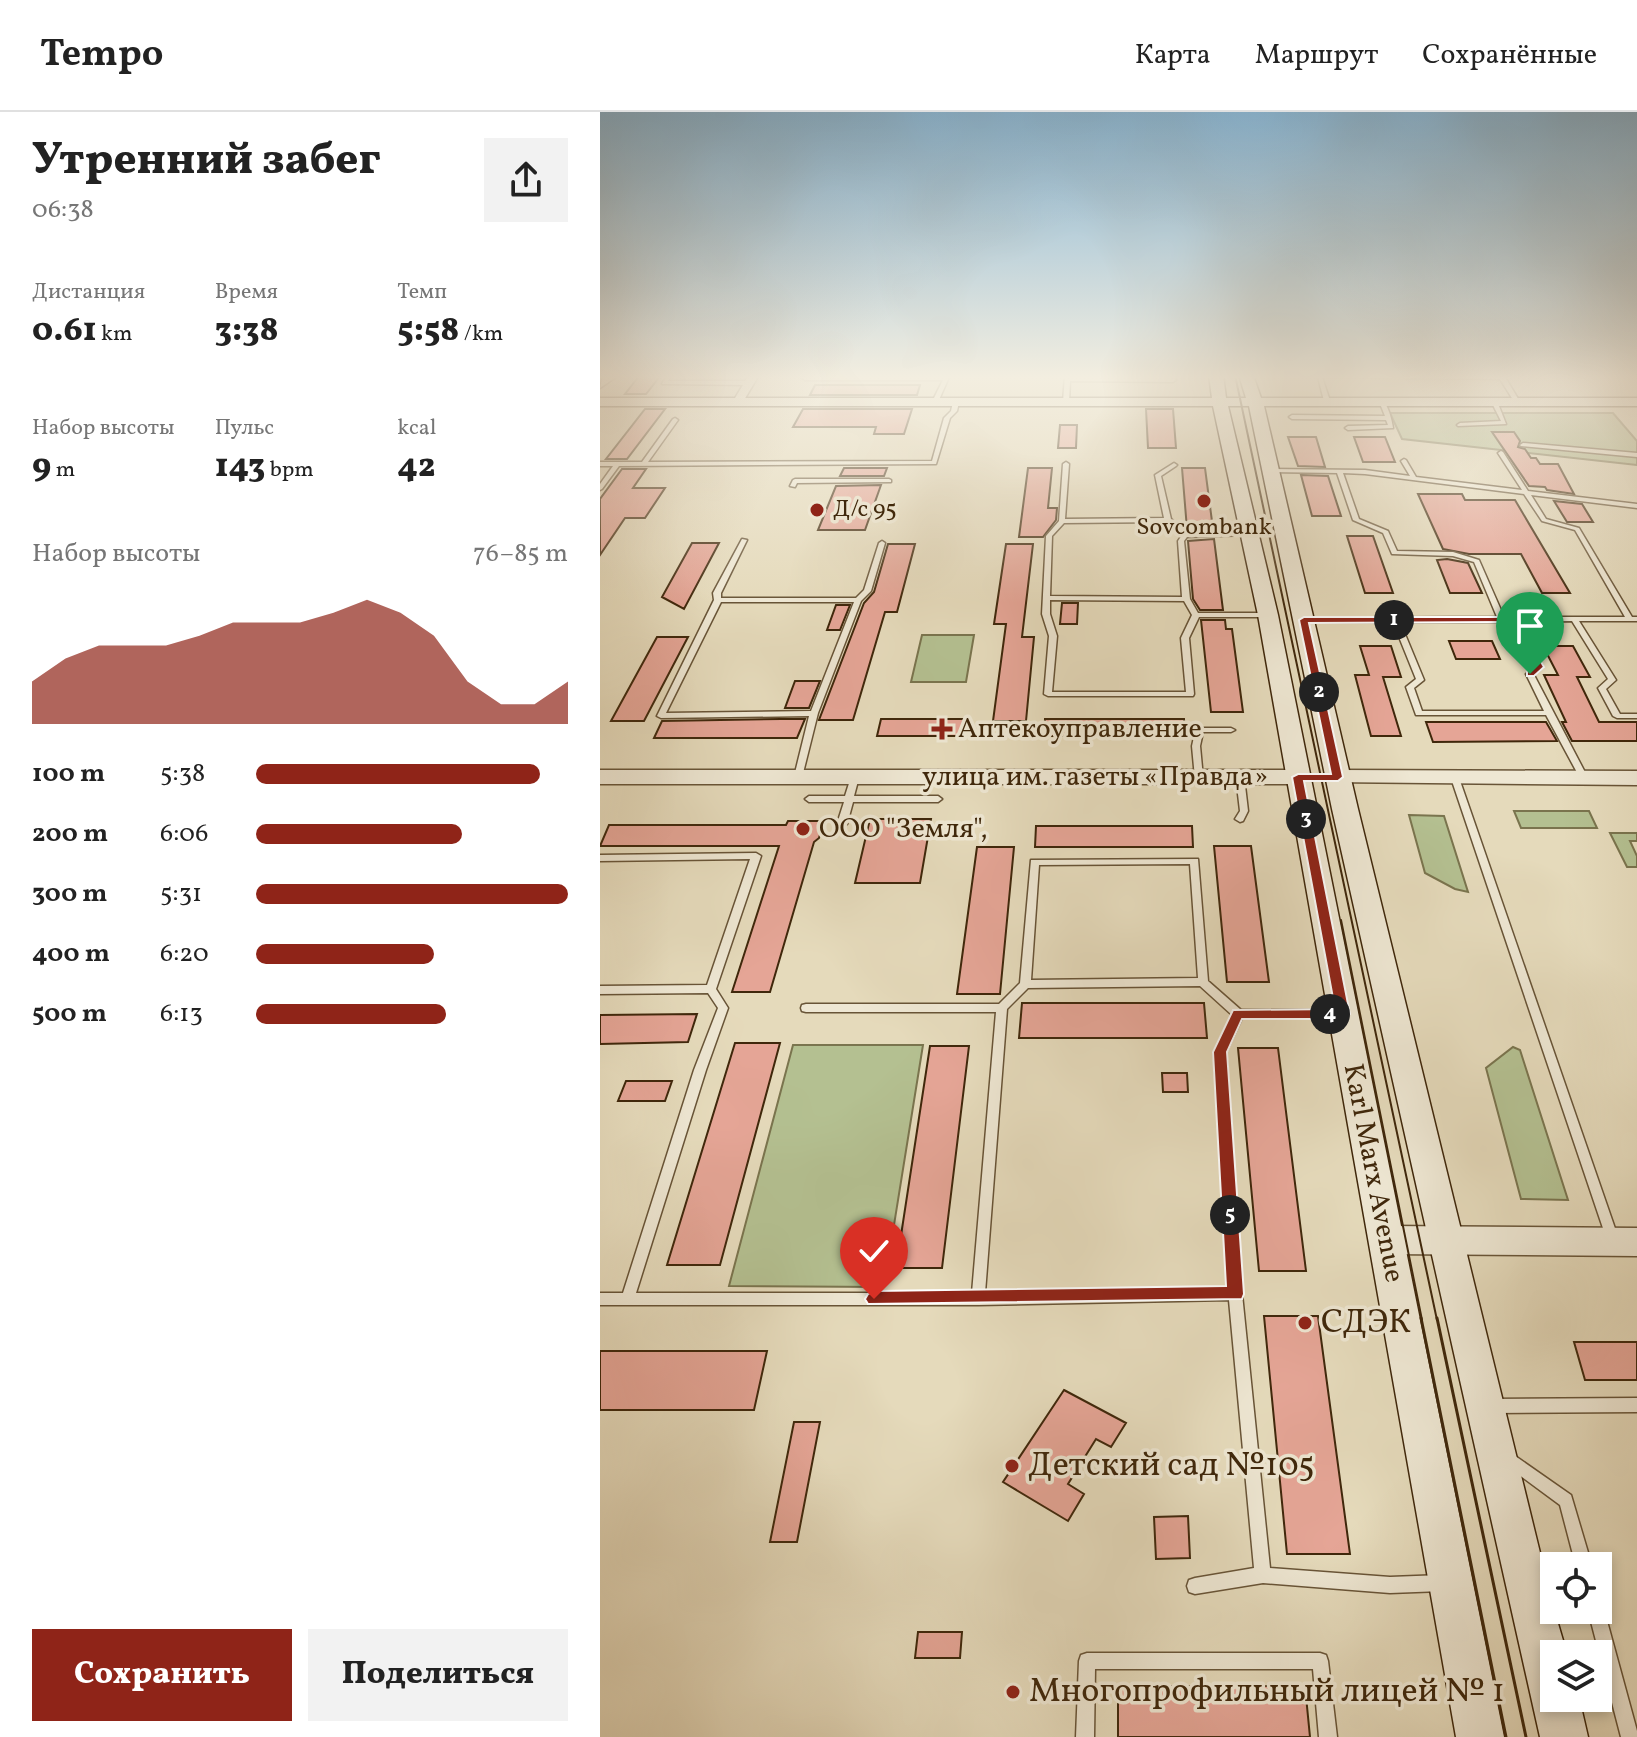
<!DOCTYPE html>
<html lang="ru">
<meta charset="utf-8">
<style>
body{margin:0;font-family:Vollkorn,serif;background:#f2f2f2;color:#222;height:100vh;display:flex;flex-direction:column;font-size:30px;white-space:nowrap}
*{box-sizing:border-box;margin:0}
p{font-size:26px;color:#767676}
.icon{flex:none;width:44px;height:44px;fill:none;stroke:currentColor;stroke-width:2;stroke-linecap:round;stroke-linejoin:round}
.map{position:relative;flex:1;overflow:hidden}
.sheet{display:flex;flex-direction:column;background:#fff;width:600px}
.sheet>*{flex:none}
.buttons{position:absolute;left:940px;top:1440px;display:grid;gap:16px}
.buttons a{display:grid;place-items:center;width:72px;height:72px;border-radius:0px;background:#fff;box-shadow:0 4px 12px #0003;font-size:40px}
.pin{position:absolute;display:grid;place-items:center;width:68px;height:68px;color:#fff;margin:-82px -34px;border-radius:50% 50% 50% 0;rotate:-45deg;box-shadow:0 0 8px #0007}
.pin .icon{rotate:45deg}
.km{position:absolute;width:40px;height:40px;margin:-20px;border-radius:50%;background:#222;color:#fff;font-size:22px;line-height:40px;text-align:center}
.round{display:grid;place-items:center;flex:none;width:84px;height:84px;border-radius:0px;background:#f2f2f2}
.summary{display:flex;align-items:center;justify-content:space-between;height:136px;padding:0 32px}
h1{font-size:44px;font-weight:800;line-height:60px}
.figures{display:grid;grid-template-columns:repeat(3,1fr);gap:12px;height:136px;padding:8px 32px}
.figures div{display:grid;align-content:center}
.figures b{font-size:34px;font-weight:800}
.figures small{font-size:22px;font-weight:400}
.figures p{font-size:22px}
.chart{height:224px;padding:16px 32px}
.chart p{display:flex;justify-content:space-between}
.chart svg{width:100%;height:144px;margin-top:8px;fill:#8f2418;opacity:.7}
.button{display:flex;gap:16px;margin-top:auto;padding:16px 32px}
.button a{flex:1;height:92px;border-radius:0px;background:#8f2418;color:#fff;font-size:32px;font-weight:800;line-height:92px;text-align:center}
.button a+a{background:#f2f2f2;color:#222}
ul{padding:0 32px;list-style:none;font-size:26px}
li{display:grid;grid-template-columns:128px 96px 1fr;align-items:center;height:60px}
li i{height:20px;border-radius:10px;background:#8f2418}
header{display:flex;align-items:center;gap:48px;box-sizing:border-box;height:112px;padding:0 40px;background:#fff;border-bottom:2px solid #e0e0e0}
header strong{font-size:38px}
nav{display:flex;gap:44px;margin-inline-start:auto;font-size:28px}
main{display:flex;flex:1;min-height:0}
.map>svg:first-child{display:block}
.green{fill:#b4c091;stroke:#7a744e;stroke-width:2}
.building{fill:#e5a596;stroke:#3f270b;stroke-width:2}
.lines{fill:none;stroke-linecap:round;stroke-linejoin:round}
.service-casing{stroke:#685437;stroke-width:3}
.minor-casing{stroke:#685437;stroke-width:3}
.tertiary-casing{stroke:#685437;stroke-width:3}
.secondary-casing{stroke:#3f270b;stroke-width:3}
.service{fill:#eee7d3;fill-rule:evenodd}
.minor{fill:#eee7d3;fill-rule:evenodd}
.tertiary{fill:#eee7d3;fill-rule:evenodd}
.secondary{fill:#eee7d3;fill-rule:evenodd}
.tram-far1{stroke:#3f270b;stroke-width:2}
.tram{stroke:#3f270b;stroke-width:3}
.route{fill:#8f2418;stroke:#fff;stroke-width:2}
.poi-dot{fill:#8f2418;stroke:#eee7d3;stroke-width:3}
.labels{text-anchor:middle;dominant-baseline:central;stroke-width:7;stroke-linejoin:round;paint-order:stroke}
.far-poi-label{font-size:24px;fill:#3f270b;stroke:#eee7d3;text-anchor:start}
.poi-label{font-size:28px;fill:#3f270b;stroke:#eee7d3;text-anchor:start}
.street-label{font-size:28px;fill:#3f270b;stroke:#eee7d3}
.near-poi-label{font-size:34px;fill:#3f270b;stroke:#eee7d3;text-anchor:start}
</style>
<header>
<strong>Tempo</strong>
<nav><a>Карта</a><a>Маршрут</a><a>Сохранённые</a></nav>
</header>
<main>
<section class="sheet">
<div class="summary"><div><h1>Утренний забег</h1><p>06:38</p></div><a class="round"><svg class="icon" aria-label="share" viewBox="0 0 24 24"><path d="M12 15V3M7 8l5-5 5 5M5 13v7h14v-7"/></svg></a></div>
<div class="figures">
<div><p>Дистанция</p><b>0.61<small> km</small></b></div>
<div><p>Время</p><b>3:38</b></div>
<div><p>Темп</p><b>5:58<small> /km</small></b></div>
</div>
<div class="figures">
<div><p>Набор высоты</p><b>9<small> m</small></b></div>
<div><p>Пульс</p><b>143<small> bpm</small></b></div>
<div><p>kcal</p><b>42</b></div>
</div>
<div class="chart"><p><span>Набор высоты</span>76–85 m</p>
<svg viewBox="0 0 160 44" preserveAspectRatio="none"><path d="M0 44V31L10 24L20 20L30 20L40 20L50 17L60 13L70 13L80 13L90 10L100 6L110 10L120 17L130 31L140 38L150 38L160 31V44z"/></svg>
</div>
<ul>
<li><b>100 m</b>5:38<i style="width:91%"></i></li>
<li><b>200 m</b>6:06<i style="width:66%"></i></li>
<li><b>300 m</b>5:31<i style="width:100%"></i></li>
<li><b>400 m</b>6:20<i style="width:57%"></i></li>
<li><b>500 m</b>6:13<i style="width:61%"></i></li>
</ul>
<div class="button"><a>Сохранить</a><a>Поделиться</a></div>
</section>
<div class="map">
<svg width="1037" height="1625" viewBox="0 0 1037 1625">
<rect width="100%" height="100%" fill="#e5dabb"/>
<filter id="stains"><feTurbulence type="fractalNoise" baseFrequency=".0025" numOctaves="4"/><feColorMatrix values="0 0 0 0 .2 0 0 0 0 .09 0 0 0 0 .02 0 0 0 .5 -.17"/></filter>
<radialGradient id="worn" r=".72"><stop offset=".6" stop-color="#630" stop-opacity="0"/><stop offset="1" stop-color="#630" stop-opacity=".3"/></radialGradient>
<path class="green" d="M790,301h223l24,28v24l-235,-26z
M322,523h52l-8,47h-55z
M914,699h75l8,17h-76z
M809,703l35,1 24,76 -13,-3 -30,-16z
M1010,721h27v8h-7l7,15v11h-10z
M193,933h130l-39,242 -155,-1z
M913,935l7,3 48,150 -47,-1 -35,-131z"/>
<path class="building" d="M40,263h21l-15,19h-21z
M215,273h105l-3,10h-107z
M45,297h20l-38,50h-21z
M203,297h109l-8,25h-30l2,-7h-83z
M546,297h27l3,39h-28z
M460,313h17l-1,23h-18z
M892,320h22l6,9 -2,6 7,2 6,9h5l4,6h18l16,30 -27,-4 -2,-3 -16,-1z
M688,325h28l9,30 -27,-1z
M754,325h31l10,25h-32z
M244,356h43l-3,8h-44z
M428,356h24l-4,40h9l-1,12 -13,17h-24z
M582,356h23l8,61h-26z
M22,357h24l-13,19h32l-20,30h-20l-25,37v-56z
M701,363l27,1 13,40h-29z
M281,373l-16,45h-47l18,-44z
M818,382h44l3,6h50l55,93h-28l-21,-39h-52l-26,-5z
M954,389l28,3 11,18h-26z
M747,424h26l20,57h-28z
M614,427l9,71h-23l-7,-11 -5,-58z
M92,431h27l-35,66 -22,-12z
M288,432h27l-18,68h-12l-32,108h-34l45,-117 10,-11z
M406,432h27l-11,93h12l-8,84h-33l13,-97h-12z
M847,447l21,4 14,30h-32l-13,-33z
M462,491h16l-1,21h-17z
M236,493h14l-10,25h-13z
M601,508h24l1,9h6l11,83h-32z
M57,525h31l-44,84h-33z
M849,529h43l8,18h-44z
M760,534h31l10,31h-18l18,59h-30l-16,-61h14z
M943,534h30l17,31h-13l22,45h38v19h-65l-10,-19h4l-22,-47h14z
M195,569h25l-11,27h-24z
M181,607h24l-8,19h-143l8,-17z
M281,607h84l-3,17h-85z
M445,607h139l1,17h-141z
M826,610h120l11,19 -124,1z
M270,707h61l-11,64h-65z
M188,709h36l-5,17 -5,4 -44,150h-38l47,-146h-179l9,-21h177z
M436,714h156l1,21h-158z
M614,734h37l18,136h-42z
M377,735h37l-14,147h-43z
M422,891h182l3,35h-188z
M97,902l-9,28 -88,2v-29z
M135,931h45l-60,222h-53z
M330,934h39l-27,222h-46z
M638,936h40l28,223h-47z
M562,961h25l1,19h-25z
M26,969h46l-7,20h-47z
M664,1204h54l32,238h-63z
M974,1230h63v38h-52z
M0,1239h167l-13,59h-154z
M464,1278l62,33 -15,24 -15,-8 -28,45 16,10 -16,27 -65,-39z
M194,1310h26l-23,120h-27z
M588,1404l2,42 -34,1 -2,-42z
M318,1520h44l-2,26h-45z
M518,1574h187l5,51h-192z"/>
<g class="lines">
<defs>
<path id="service" d="M67,263h5l-4,6h81l3,2 -3,2 -87,-1z
M204,263h5v1l141,-1 -12,27 -3,2 -3,-2 11,-22h-138l-3,-2z
M465,263h6l-1,2 103,1 3,2 -3,2 -103,-1 -1,21 -3,2 -3,-2z
M702,263h200l3,2 15,25 -5,1 -15,-24 -178,-2 8,24 -3,2 -3,-2 -6,-24z
M782,287c6,6 10,21 11,29l-45,2 -3,-2 3,-2 40,-1 -2,-5 -94,-1 -3,-2 3,-2 93,1 -6,-15z
M894,287l3,2 9,23 -48,2 -1,-1 3,-2 41,-2 -10,-20z
M356,288l3,2 -2,9 -7,7 -14,46 -317,2 -17,23 -2,1v-6l13,-18h-13v-4h42l31,-43 2,-1 3,2 -30,42 284,-1 12,-43 7,-7 2,-9z
M923,331l114,10v4l-116,-11 -1,-1z
M901,339l2,1 25,39 109,13v4l-106,-13 15,24 33,9 53,89h5v4h-58l37,59 -10,9 14,25h17v4h-20l-4,-2 -15,-28 10,-9 -36,-58 -55,1 26,45 -9,8 54,103 -1,2 -3,1 -4,-3 -34,-63h-130l-10,-28 10,-8 -23,-57h-89l-4,-2 4,-2 193,-1 -23,-55 -21,-6 -61,-2 -9,-21 -30,-13 -16,-47 -67,-1 -3,-2 1,-1 97,1 45,6 -9,-15 3,-2 2,1 10,17 106,13 -24,-37zM743,361l22,1 159,20 18,27 33,9 50,87h-121l-25,-57 -26,-8 -56,-1 -9,-20 -29,-12zM800,510h109l26,44 -9,8 18,37h-122l-8,-23 10,-8z
M466,350l3,2 -4,55 99,-1 -9,-43 19,-12 3,2 -1,1 -15,10 10,43 16,14 63,-2 3,2 -3,2 -63,2 -3,4 6,58 8,14h70l4,2 -4,2h-69l-10,21 5,56 -1,2h-145l-4,-2 5,-58 -7,-22 4,-78 13,-15 4,-57zM566,410l16,13 -4,6 4,56 -132,-1 2,-60 12,-13zM450,488l134,1 8,14 -11,23 5,54h-134l5,-56 -7,-22z
M289,367l2,1v2l-94,1 -2,4 -5,-1 3,-6 2,-1z
M142,427l5,1 -26,53v5h135l8,-8 15,-47 3,-2 3,2 -14,48 -10,10 -43,112 -16,64 -4,3 -4,-3 15,-61 -148,2 -4,-2 57,-116 -1,-7zM121,490h133l-43,109 -145,2z
M596,616h35l4,2 -4,2h-28l-3,14 3,32 -4,3 -4,-3 -3,-32z
M255,662l4,3 -5,19h84l4,3 -4,3h-85l-6,22 -5,3 -5,-3 7,-22h-35l-4,-3 4,-3h36l6,-19z
M640,662l4,3 4,34 -5,10 -3,1 -5,-3 5,-8 -4,-34z
M855,663l4,3 160,462 -1,4 -5,1 -5,-1 -1,-4 -156,-462z
M156,741l5,3 -45,133 12,19 -22,62 -70,223h336l24,-281h-190l-4,-1 -1,-3 1,-3 4,-1h193l21,-21 11,-123 167,-1 10,122 33,29h99l4,1 1,3 -1,3 -4,1h-98l-16,34 16,242 28,274 120,9 52,-2 6,2 2,6 -2,6 -6,2 -52,2 -127,-10 -68,11 -6,-2 -2,-6 2,-6 6,-2 59,-10 -25,-268 -251,5h-378v-12h23l71,-223 24,-62 -10,-15 -108,1v-8l107,-1 43,-126 -150,2v-6zM590,752l8,114 -167,2 8,-115zM600,874l32,29 -18,37 14,236 -243,5 22,-284 21,-21z
M1037,1286v14l-145,1 -5,-2 -2,-5 2,-5 5,-2z
M908,1339l63,44 21,71h-16l-16,-61 -57,-42 -2,-5 2,-5z
M998,1491l4,1 2,6 33,121v6h-16l-33,-127h10z
M487,1541h233l6,2 2,6 9,76h-18l-6,-68h-218l-1,68h-18l3,-76 2,-6z"/>
<path id="minor" d="M149,263h10l-18,30h-8l-1,-2z"/>
<path id="tertiary" d="M0,658h698l8,2 3,5 -3,5 -8,2h-698z
M738,658l299,1v14l-307,-3 -3,-5 3,-5z
M786,1114l251,2v28l-251,-2 -12,-4 -5,-10 5,-10z"/>
<path id="secondary" d="M3,263h16l-19,13z
M609,263h14l3,23h20l-7,-23h14l8,23h376v8h-373l94,403 196,801 13,44h-13v44h25l9,39h-48l-208,-928 -83,-403h-21l50,209 226,1122h-48l-198,-1122 -45,-209h-613v-8h612z"/>
</defs>
<use href="#service" class="service-casing"/>
<use href="#minor" class="minor-casing"/>
<use href="#tertiary" class="tertiary-casing"/>
<use href="#secondary" class="secondary-casing"/>
<use href="#service" class="service"/>
<use href="#minor" class="minor"/>
<use href="#tertiary" class="tertiary"/>
<use href="#secondary" class="secondary"/>
<path class="tram-far1" d="M635,263l202,945
M741,808l81,400"/>
<path class="tram" d="M821,1206l85,419
M837,1206l89,419"/>
</g>
<linearGradient id="sky" x2="0" y2="1"><stop stop-color="#88b6d5"/><stop offset="0.54" stop-color="#f3eee0"/><stop offset="1" stop-color="#f3eee0" stop-opacity="0"/></linearGradient>
<rect width="1037" height="491" fill="url(#sky)"/>
<path class="route" d="M704,505h208l5,3 27,47 -10,9h-7v-4l7,-6 -25,-44 -200,1 34,154 -5,4h-34l46,233 -7,5h-101l-15,33 17,242 -2,5 -374,5 -3,-5 3,-5 6,-3 352,-5 -13,-234 20,-42 102,-1 -43,-232 6,-3h33l-32,-154z"/>
<g class="poi-dot">
<circle cx="604" cy="389" r="8"/>
<circle cx="217" cy="398" r="8"/>
<path d="M338 605h8v8h8v8h-8v8h-8v-8h-8v-8h8z"/>
<circle cx="203" cy="717" r="8"/>
<circle cx="705" cy="1211" r="8"/>
<circle cx="412" cy="1354" r="8"/>
<circle cx="413" cy="1580" r="8"/>
</g>
<g class="labels">
<g class="far-poi-label">
<text x="233" y="398">Д/с 95</text>
<text x="604" y="416" text-anchor="middle">Sovcombank</text>
</g>
<g class="poi-label">
<text x="358" y="617">Аптекоуправление</text>
<text x="219" y="717">ООО "Земля",</text>
</g>
<g class="street-label">
<text x="495" y="665">улица им. газеты «Правда»</text>
<text transform="translate(773 1061) rotate(79)">Karl Marx Avenue</text>
</g>
<g class="near-poi-label">
<text x="721" y="1211">СДЭК</text>
<text x="428" y="1354">Детский сад №105</text>
<text x="429" y="1580">Многопрофильный лицей № 1</text>
</g>
</g>
<rect width="100%" height="100%" filter="url(#stains)"/>
<rect width="100%" height="100%" fill="url(#worn)"/>
</svg>
<div class="buttons">
<a><svg class="icon" aria-label="locate" viewBox="0 0 24 24"><circle cx="12" cy="12" r="6"/><path d="M12 2v4M12 18v4M2 12h4M18 12h4"/></svg></a>
<a><svg class="icon" aria-label="layers" viewBox="0 0 24 24"><path d="M12 4l9 5-9 5-9-5zM3 14l9 5 9-5"/></svg></a>
</div>
<div class="pin" style="left:930px;top:562px;background:#1e9e55"><svg class="icon" aria-label="arrive" viewBox="0 0 24 24"><path d="M6 21V4h12l-3 4 3 4H6"/></svg></div>
<div class="pin" style="left:274px;top:1187px;background:#d93025"><svg class="icon" aria-label="check" viewBox="0 0 24 24"><path d="M5 12l5 5 9-10"/></svg></div>
<b class="km" style="left:794px;top:508px">1</b>
<b class="km" style="left:719px;top:580px">2</b>
<b class="km" style="left:706px;top:707px">3</b>
<b class="km" style="left:730px;top:902px">4</b>
<b class="km" style="left:630px;top:1103px">5</b>
</div>
</main>
